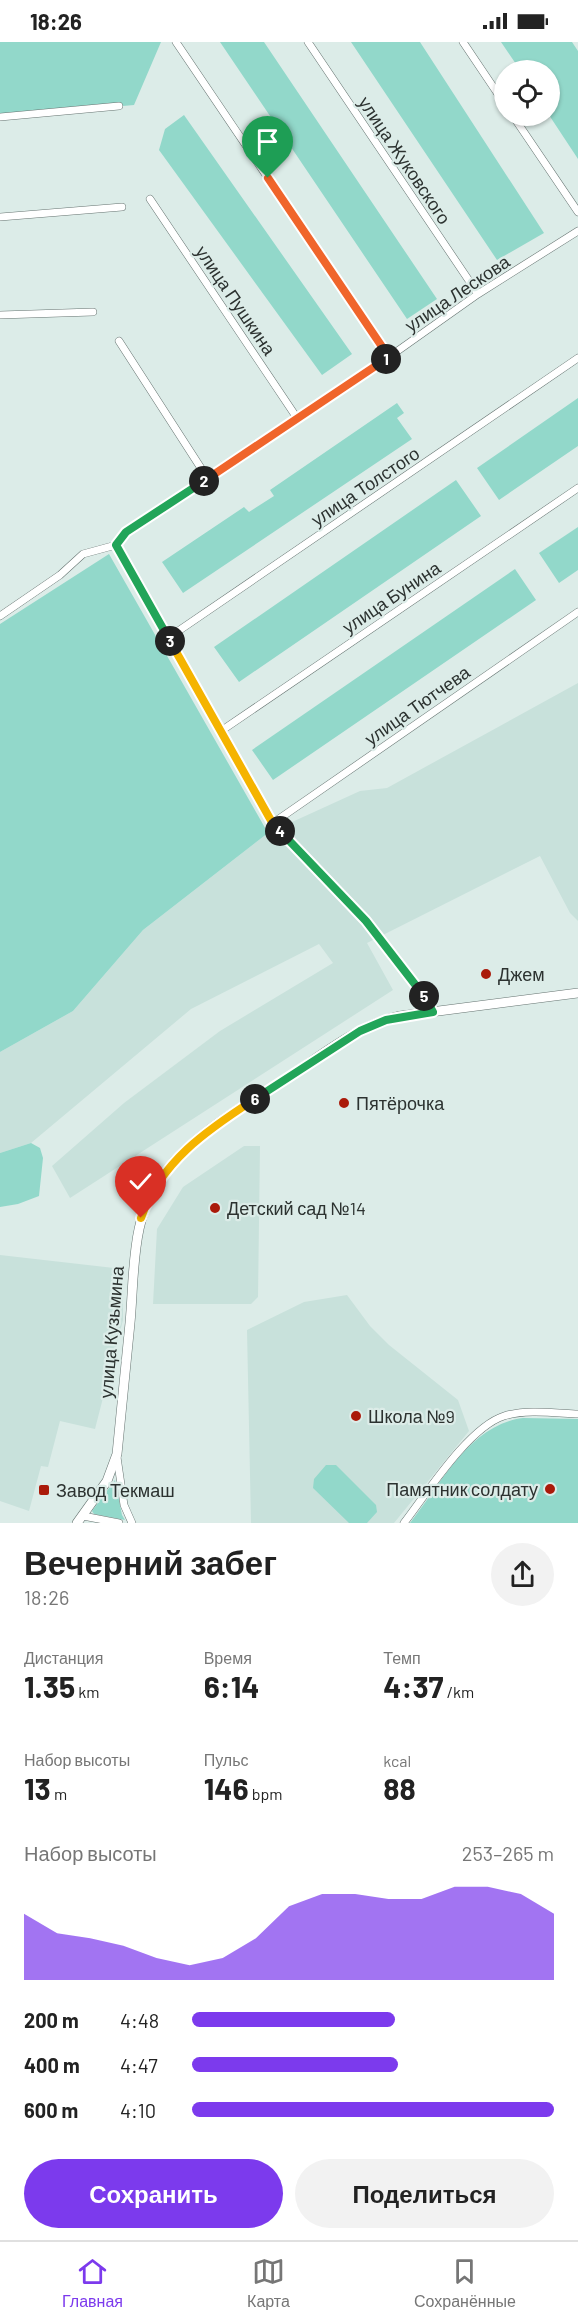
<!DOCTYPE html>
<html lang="ru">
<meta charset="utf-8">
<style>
body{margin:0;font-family:Barlow,sans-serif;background:#f2f2f2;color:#222;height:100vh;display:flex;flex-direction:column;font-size:22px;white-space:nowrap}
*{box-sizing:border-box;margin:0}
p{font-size:20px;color:#767676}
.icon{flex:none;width:33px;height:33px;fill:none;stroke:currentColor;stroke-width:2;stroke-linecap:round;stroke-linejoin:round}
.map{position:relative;height:1481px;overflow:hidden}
.panel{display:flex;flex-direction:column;background:#fff;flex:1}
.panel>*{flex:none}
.fabs{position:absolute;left:494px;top:18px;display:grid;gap:12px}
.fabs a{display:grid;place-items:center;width:66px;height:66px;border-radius:50%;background:#fff;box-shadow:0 2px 4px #0004;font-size:30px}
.pin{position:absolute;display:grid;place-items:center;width:51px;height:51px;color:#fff;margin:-62px -26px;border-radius:50% 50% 50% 0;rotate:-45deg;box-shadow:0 0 6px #0007}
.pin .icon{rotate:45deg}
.km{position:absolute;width:30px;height:30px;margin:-15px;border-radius:50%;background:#222;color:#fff;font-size:16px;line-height:30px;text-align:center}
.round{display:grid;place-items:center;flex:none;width:63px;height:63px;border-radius:32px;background:#f2f2f2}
.summary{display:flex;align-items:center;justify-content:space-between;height:102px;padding:0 24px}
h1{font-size:33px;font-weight:700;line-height:45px}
.metrics{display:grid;grid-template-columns:repeat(3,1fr);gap:9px;height:102px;padding:6px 24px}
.metrics div{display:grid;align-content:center}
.metrics b{font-size:30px;font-weight:700}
.metrics small{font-size:16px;font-weight:400}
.metrics p{font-size:16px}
.chart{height:168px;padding:12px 24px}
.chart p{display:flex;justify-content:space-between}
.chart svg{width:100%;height:108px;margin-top:6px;fill:#7c3aed;opacity:.7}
.cta{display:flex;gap:12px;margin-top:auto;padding:12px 24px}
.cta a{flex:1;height:69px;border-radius:36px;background:#7c3aed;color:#fff;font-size:24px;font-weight:700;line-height:69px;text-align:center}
.cta a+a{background:#f2f2f2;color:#222}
ul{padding:0 24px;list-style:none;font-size:20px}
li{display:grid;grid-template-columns:96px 72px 1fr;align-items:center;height:45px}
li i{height:15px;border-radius:8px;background:#7c3aed}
.status{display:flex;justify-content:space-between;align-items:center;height:42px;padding:0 30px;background:#fff;direction:ltr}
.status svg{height:16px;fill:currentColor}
.tab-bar{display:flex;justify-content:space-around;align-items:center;height:84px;border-top:2px solid #e0e0e0;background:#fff;font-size:16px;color:#767676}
.tab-bar a{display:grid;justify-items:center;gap:3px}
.tab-bar .on{color:#7c3aed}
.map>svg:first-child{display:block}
.built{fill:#c8e1db}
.green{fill:#92d8ca}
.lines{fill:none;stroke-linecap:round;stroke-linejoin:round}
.minor-casing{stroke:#657370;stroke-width:8}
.secondary-casing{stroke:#657370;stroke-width:10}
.minor{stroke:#fff;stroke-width:7}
.secondary{stroke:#fff;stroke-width:9}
.split-1-casing{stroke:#fff;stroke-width:12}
.split-2-casing{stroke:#fff;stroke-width:12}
.split-3-casing{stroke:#fff;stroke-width:12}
.split-4-casing{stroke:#fff;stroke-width:12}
.split-5-casing{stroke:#fff;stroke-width:12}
.split-6-casing{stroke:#fff;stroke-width:12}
.split-7-casing{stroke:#fff;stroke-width:12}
.split-1{stroke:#f0652b;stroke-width:8}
.split-2{stroke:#f0652b;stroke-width:8}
.split-3{stroke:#22a559;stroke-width:8}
.split-4{stroke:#f5b400;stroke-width:8}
.split-5{stroke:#22a559;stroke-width:8}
.split-6{stroke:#22a559;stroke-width:8}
.split-7{stroke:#f5b400;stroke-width:8}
.poi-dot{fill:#aa1a0a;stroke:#dcece8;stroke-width:2}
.labels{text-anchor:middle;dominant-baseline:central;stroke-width:4.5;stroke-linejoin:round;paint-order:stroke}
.street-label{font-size:18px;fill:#2c3230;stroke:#dcece8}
.poi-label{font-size:18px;fill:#2c3230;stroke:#dcece8;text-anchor:start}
</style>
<div class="status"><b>18:26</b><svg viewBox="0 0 49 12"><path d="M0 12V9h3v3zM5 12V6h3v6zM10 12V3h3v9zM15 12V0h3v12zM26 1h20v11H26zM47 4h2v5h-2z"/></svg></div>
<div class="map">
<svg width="578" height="1481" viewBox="0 0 578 1481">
<rect width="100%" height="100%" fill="#dcece8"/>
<path class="built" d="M578,641v238l-8,-8 -30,-57 -173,87 26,47 -323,208 -18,-32 72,-63 96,-72 113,-68 -14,-19 -128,65 -160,134 -31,10v-101l73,-41 70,-81 125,-97 92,-42 27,-3z
M244,1104h16l-2,151 -7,7h-98l4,-75 26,-42z
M0,1213l114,13 9,15v37l-28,109 -35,-8 -12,46 -7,-1 -12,45 -29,-10z
M347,1253l23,31 19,19 69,55 11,31 -75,92h-143l-4,-193 57,-28z"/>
<path class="green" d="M0,0h161l-27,63 -134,12z
M220,0h44l173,257 -30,20z
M351,0h69l124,191 -47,27z
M501,0h71l6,9v108l-29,-44v-45h-29z
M184,73l168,239 -30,21 -163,-225 6,-21z
M578,356v48l-79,54 -22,-32z
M397,361l7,10 -7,5 15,21 -229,154 -21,-31 82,-55 5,5 25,-16 -4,-6z
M456,438l25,36 -242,166 -25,-35z
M578,485v43l-19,13 -20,-30z
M109,512l159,279 -125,97 -70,81 -73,41v-428z
M515,527l21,31 -263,180 -21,-30z
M31,1101l9,5 3,10 -4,38 -21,8 -18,3v-54z
M523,1376l55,1v104h-168c31,-39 59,-98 113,-105z
M326,1423h10l40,40 1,7 -10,11h-18l-36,-35 1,-9z
M115,1438l7,35 3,5 -31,-6 -2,-3z"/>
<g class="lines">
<defs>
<path id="minor" d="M176,0l213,315
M308,0l170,252
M463,0l41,61
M513,74l65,96
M0,75l119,-11
M150,157l147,219
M0,175l122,-10
M0,273l93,-3
M119,299l89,138
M116,503l157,278 95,101 51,65 14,24
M116,503l11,-13 262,-175 89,-63 100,-63
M0,574l60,-41 23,-21 33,-9
M168,596l410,-280
M221,689l357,-243
M273,781l305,-211
M117,1415l7,48 8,18
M83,1474l36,7
M404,1481c23,-30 65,-96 100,-107 22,-7 51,-3 74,-2"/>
<path id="secondary" d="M77,1481l30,-42 10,-27c4,-44 9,-87 13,-131 5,-53 0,-108 36,-152 30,-38 75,-63 115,-89 38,-24 74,-56 119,-66l178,-23"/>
</defs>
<use href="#minor" class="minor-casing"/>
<use href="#secondary" class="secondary-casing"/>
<use href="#minor" class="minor"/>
<use href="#secondary" class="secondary"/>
</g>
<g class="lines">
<defs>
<path id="split-1" d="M268,136l121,179 -3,2"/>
<path id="split-2" d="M204,439l182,-122"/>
<path id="split-3" d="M170,599l-54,-96 10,-13 78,-51"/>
<path id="split-4" d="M170,599l103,183 7,7"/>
<path id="split-5" d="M280,789l86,90 58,75"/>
<path id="split-6" d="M255,1057l105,-68 26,-11 47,-8 -9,-16"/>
<path id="split-7" d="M141,1176c19,-56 66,-88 114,-119"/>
</defs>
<use href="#split-1" class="split-1-casing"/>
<use href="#split-2" class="split-2-casing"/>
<use href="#split-3" class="split-3-casing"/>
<use href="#split-4" class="split-4-casing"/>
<use href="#split-5" class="split-5-casing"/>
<use href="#split-6" class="split-6-casing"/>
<use href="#split-7" class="split-7-casing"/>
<use href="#split-1" class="split-1"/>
<use href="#split-2" class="split-2"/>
<use href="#split-3" class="split-3"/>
<use href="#split-4" class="split-4"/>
<use href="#split-5" class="split-5"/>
<use href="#split-6" class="split-6"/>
<use href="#split-7" class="split-7"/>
</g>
<g class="poi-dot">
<circle cx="486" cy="932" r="6"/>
<circle cx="344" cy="1061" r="6"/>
<circle cx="215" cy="1166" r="6"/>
<circle cx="356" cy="1374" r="6"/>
<circle cx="550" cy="1447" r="6"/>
<rect x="38" y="1442" width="12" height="12" rx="3"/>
</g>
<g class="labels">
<g class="street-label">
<text transform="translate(405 118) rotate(56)">улица Жуковского</text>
<text transform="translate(457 251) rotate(-34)">улица Лескова</text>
<text transform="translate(236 258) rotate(56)">улица Пушкина</text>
<text transform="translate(365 444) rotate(-34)">улица Толстого</text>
<text transform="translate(391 555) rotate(-34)">улица Бунина</text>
<text transform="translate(417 663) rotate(-35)">улица Тютчева</text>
<text transform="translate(111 1290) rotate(-85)">улица Кузьмина</text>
</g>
<g class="poi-label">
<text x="498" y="932">Джем</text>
<text x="356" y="1061">Пятёрочка</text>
<text x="227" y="1166">Детский сад №14</text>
<text x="368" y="1374">Школа №9</text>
<text x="538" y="1447" text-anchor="end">Памятник солдату</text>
<text x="56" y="1448">Завод Текмаш</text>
</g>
</g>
</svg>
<div class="fabs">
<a><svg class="icon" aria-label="locate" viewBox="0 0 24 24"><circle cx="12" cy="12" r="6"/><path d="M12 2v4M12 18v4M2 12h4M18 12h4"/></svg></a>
</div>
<div class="pin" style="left:268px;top:136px;background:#1e9e55"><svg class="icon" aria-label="arrive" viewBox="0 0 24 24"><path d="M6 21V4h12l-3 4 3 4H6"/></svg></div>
<div class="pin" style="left:141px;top:1176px;background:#d93025"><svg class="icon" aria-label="check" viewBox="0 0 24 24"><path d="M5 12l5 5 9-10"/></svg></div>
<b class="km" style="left:386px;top:317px">1</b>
<b class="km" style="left:204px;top:439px">2</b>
<b class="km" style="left:170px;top:599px">3</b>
<b class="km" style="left:280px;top:789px">4</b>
<b class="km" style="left:424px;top:954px">5</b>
<b class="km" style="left:255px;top:1057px">6</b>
</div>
<section class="panel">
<div class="summary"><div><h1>Вечерний забег</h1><p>18:26</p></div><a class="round"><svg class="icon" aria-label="share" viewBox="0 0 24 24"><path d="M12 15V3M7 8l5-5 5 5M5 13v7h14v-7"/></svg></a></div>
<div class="metrics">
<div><p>Дистанция</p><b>1.35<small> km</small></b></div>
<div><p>Время</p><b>6:14</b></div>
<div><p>Темп</p><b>4:37<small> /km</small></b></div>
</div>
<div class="metrics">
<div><p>Набор высоты</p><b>13<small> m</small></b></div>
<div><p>Пульс</p><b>146<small> bpm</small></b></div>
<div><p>kcal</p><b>88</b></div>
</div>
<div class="chart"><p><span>Набор высоты</span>253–265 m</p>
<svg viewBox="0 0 160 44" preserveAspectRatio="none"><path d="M0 44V17L10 25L20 27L30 30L40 35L50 38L60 35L70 27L80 14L90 9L100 9L110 11L120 11L130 6L140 6L150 9L160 17V44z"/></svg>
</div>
<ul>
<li><b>200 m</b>4:48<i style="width:56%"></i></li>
<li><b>400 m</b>4:47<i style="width:57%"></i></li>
<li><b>600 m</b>4:10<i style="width:100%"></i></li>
</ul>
<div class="cta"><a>Сохранить</a><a>Поделиться</a></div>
</section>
<nav class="tab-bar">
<a class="on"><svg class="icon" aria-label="home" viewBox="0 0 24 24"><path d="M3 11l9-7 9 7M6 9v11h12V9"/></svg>Главная</a>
<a><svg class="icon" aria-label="map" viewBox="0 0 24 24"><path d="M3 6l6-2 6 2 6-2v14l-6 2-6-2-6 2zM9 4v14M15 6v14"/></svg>Карта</a>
<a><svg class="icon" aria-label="saved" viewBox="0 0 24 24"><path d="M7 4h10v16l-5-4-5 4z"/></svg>Сохранённые</a>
</nav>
